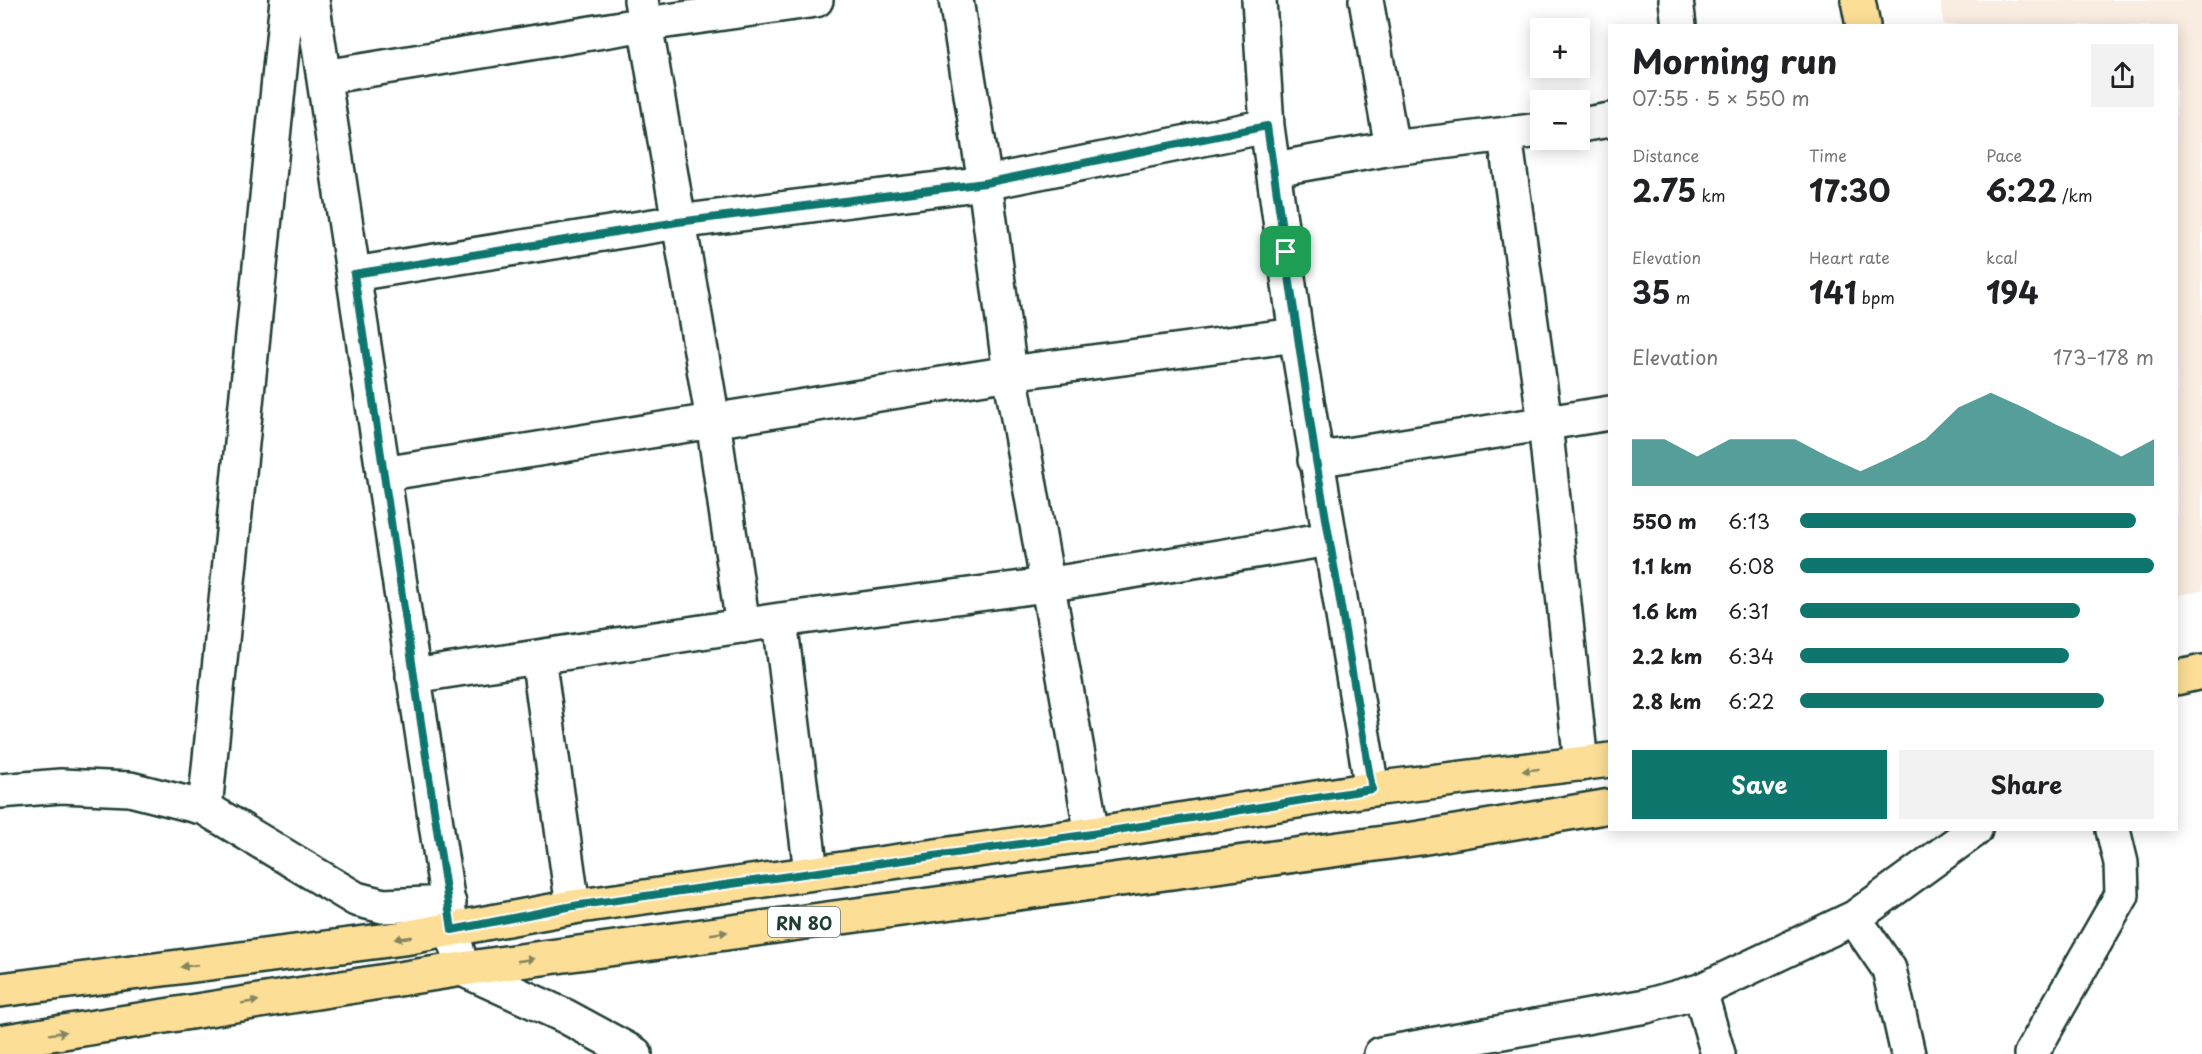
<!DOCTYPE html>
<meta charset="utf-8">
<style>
body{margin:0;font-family:"Playpen Sans",sans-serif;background:#f2f2f2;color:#202124;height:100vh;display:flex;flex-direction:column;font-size:22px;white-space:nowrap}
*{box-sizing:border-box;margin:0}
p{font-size:20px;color:#757577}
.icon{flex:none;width:33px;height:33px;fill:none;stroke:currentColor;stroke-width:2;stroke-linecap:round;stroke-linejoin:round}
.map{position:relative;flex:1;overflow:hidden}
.details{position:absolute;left:1608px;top:24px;width:570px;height:807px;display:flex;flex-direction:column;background:#fff;border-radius:0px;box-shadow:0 3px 15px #0003}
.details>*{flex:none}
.controls{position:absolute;left:1530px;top:18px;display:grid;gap:12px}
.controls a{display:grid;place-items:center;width:60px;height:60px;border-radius:0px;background:#fff;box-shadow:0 3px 15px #0003;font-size:30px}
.pin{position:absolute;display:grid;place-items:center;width:51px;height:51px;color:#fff;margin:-26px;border-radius:12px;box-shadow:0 3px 9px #0006}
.round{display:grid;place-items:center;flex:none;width:63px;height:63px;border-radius:0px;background:#f2f2f2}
.headline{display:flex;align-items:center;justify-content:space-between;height:102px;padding:0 24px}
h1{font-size:33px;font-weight:700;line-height:45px}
.figures{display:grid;grid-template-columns:repeat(3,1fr);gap:9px;height:102px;padding:6px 24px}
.figures div{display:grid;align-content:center}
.figures b{font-size:30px;font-weight:700}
.figures small{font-size:16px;font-weight:400}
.figures p{font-size:16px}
.chart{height:168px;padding:12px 24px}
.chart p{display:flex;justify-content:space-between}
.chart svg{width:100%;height:108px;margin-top:6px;fill:#0f766e;opacity:.7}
.primary-button{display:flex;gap:12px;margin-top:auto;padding:12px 24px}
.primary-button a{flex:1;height:69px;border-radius:0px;background:#0f766e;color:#fff;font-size:24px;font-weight:700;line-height:69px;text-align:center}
.primary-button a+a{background:#f2f2f2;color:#202124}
ul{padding:0 24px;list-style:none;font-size:20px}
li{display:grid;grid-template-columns:96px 72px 1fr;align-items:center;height:45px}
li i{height:15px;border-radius:8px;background:#0f766e}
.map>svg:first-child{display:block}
.built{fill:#f9ece1}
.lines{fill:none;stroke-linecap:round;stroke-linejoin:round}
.minor-casing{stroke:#1f3d34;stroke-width:38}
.major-casing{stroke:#1f3d34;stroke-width:38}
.minor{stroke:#fff;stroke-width:33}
.major{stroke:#fcde96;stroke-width:33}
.oneway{fill:#828560}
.route-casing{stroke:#fff;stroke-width:12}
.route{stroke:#0f766e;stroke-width:8}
.labels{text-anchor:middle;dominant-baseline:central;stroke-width:4.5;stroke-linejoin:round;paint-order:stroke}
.shield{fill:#fff;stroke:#627771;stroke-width:1.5}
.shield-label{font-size:18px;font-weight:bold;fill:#1f3d34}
</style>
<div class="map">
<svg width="2202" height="1054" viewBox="0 0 2202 1054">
<rect width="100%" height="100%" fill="#fff"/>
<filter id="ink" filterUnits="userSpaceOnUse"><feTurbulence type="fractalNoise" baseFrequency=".0167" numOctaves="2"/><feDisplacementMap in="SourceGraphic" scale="12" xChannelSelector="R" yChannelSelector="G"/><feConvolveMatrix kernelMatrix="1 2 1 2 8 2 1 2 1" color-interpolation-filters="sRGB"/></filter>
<g filter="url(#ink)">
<path class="built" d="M1940,0h262v591l-25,4 -1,-569 -232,-1z"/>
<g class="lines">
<defs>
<path id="minor" d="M312,0l140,930 10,39 103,47 70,38
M641,0l72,421 30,205
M956,0l29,183 25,190 82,461
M1259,0l8,126 29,209 76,454
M1366,0l26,148
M1676,0l3,26
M324,77l322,-53 170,-24
M1580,125l30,-5
M1505,136l40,287 36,341
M1275,169l117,-21 148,-18
M354,274l324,-52 307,-39 282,-57
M1315,460l295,-47
M383,474l627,-101 286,-38
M780,620l31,252
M538,657l35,250
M413,676l367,-56 266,-35 283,-46
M0,791l61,-5 69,3 75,19 151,91 27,7 66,-3
M205,808l82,-808
M1854,918l35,51 19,85
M1700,991l18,63
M1381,1054l265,-48 54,-15 154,-73 121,-88
M2031,1054l91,-159 -1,-32 -8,-33"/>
<path id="major" d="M1858,0l5,26
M2176,678l26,-6
M0,990l404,-52 169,-31 519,-73 280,-45 238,-29
M0,1042l462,-73 958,-131 190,-32"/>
</defs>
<use href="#minor" class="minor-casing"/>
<use href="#major" class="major-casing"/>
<use href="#minor" class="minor"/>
<use href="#major" class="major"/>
</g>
<defs><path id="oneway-solid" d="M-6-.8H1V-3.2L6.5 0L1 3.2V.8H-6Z" transform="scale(1.5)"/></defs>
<g class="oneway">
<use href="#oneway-solid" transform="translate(1531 770) rotate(173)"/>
<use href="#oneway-solid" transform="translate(719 933) rotate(-8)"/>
<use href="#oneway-solid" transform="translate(403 938) rotate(172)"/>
<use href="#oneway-solid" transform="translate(526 960) rotate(-8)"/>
<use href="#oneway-solid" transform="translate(189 966) rotate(173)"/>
<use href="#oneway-solid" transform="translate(250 1002) rotate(-9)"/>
<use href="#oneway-solid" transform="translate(58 1033) rotate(-9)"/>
</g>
</g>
<g class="lines" filter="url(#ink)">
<defs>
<path id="route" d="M1267,126l49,334 56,329 -280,45 -519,72 -121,24 -98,-656 324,-52 307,-39z"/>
</defs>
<use href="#route" class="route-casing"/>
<use href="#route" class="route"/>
</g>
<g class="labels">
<rect class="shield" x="768" y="907" width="72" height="30" rx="4.5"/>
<g class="shield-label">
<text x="804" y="922">RN 80</text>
</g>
</g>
</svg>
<div class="controls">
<a>+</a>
<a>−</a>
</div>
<div class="pin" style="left:1286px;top:252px;background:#1e9e55"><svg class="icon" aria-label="arrive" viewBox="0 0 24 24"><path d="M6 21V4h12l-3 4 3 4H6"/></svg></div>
<section class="details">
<div class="headline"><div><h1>Morning run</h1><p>07:55 · 5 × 550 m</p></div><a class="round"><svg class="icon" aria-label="share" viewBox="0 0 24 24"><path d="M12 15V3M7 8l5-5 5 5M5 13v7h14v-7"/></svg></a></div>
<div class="figures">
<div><p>Distance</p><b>2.75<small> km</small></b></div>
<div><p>Time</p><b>17:30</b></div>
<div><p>Pace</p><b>6:22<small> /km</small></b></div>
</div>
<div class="figures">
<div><p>Elevation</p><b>35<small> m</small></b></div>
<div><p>Heart rate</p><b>141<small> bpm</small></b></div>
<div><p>kcal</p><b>194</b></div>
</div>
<div class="chart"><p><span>Elevation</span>173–178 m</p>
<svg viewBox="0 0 160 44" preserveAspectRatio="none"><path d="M0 44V25L10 25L20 32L30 25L40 25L50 25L60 32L70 38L80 32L90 25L100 12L110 6L120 12L130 19L140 25L150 32L160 25V44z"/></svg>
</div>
<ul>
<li><b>550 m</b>6:13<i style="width:95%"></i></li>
<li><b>1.1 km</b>6:08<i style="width:100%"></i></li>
<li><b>1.6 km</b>6:31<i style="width:79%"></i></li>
<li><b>2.2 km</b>6:34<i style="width:76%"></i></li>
<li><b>2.8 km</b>6:22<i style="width:86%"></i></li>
</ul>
<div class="primary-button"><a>Save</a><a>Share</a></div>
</section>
</div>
